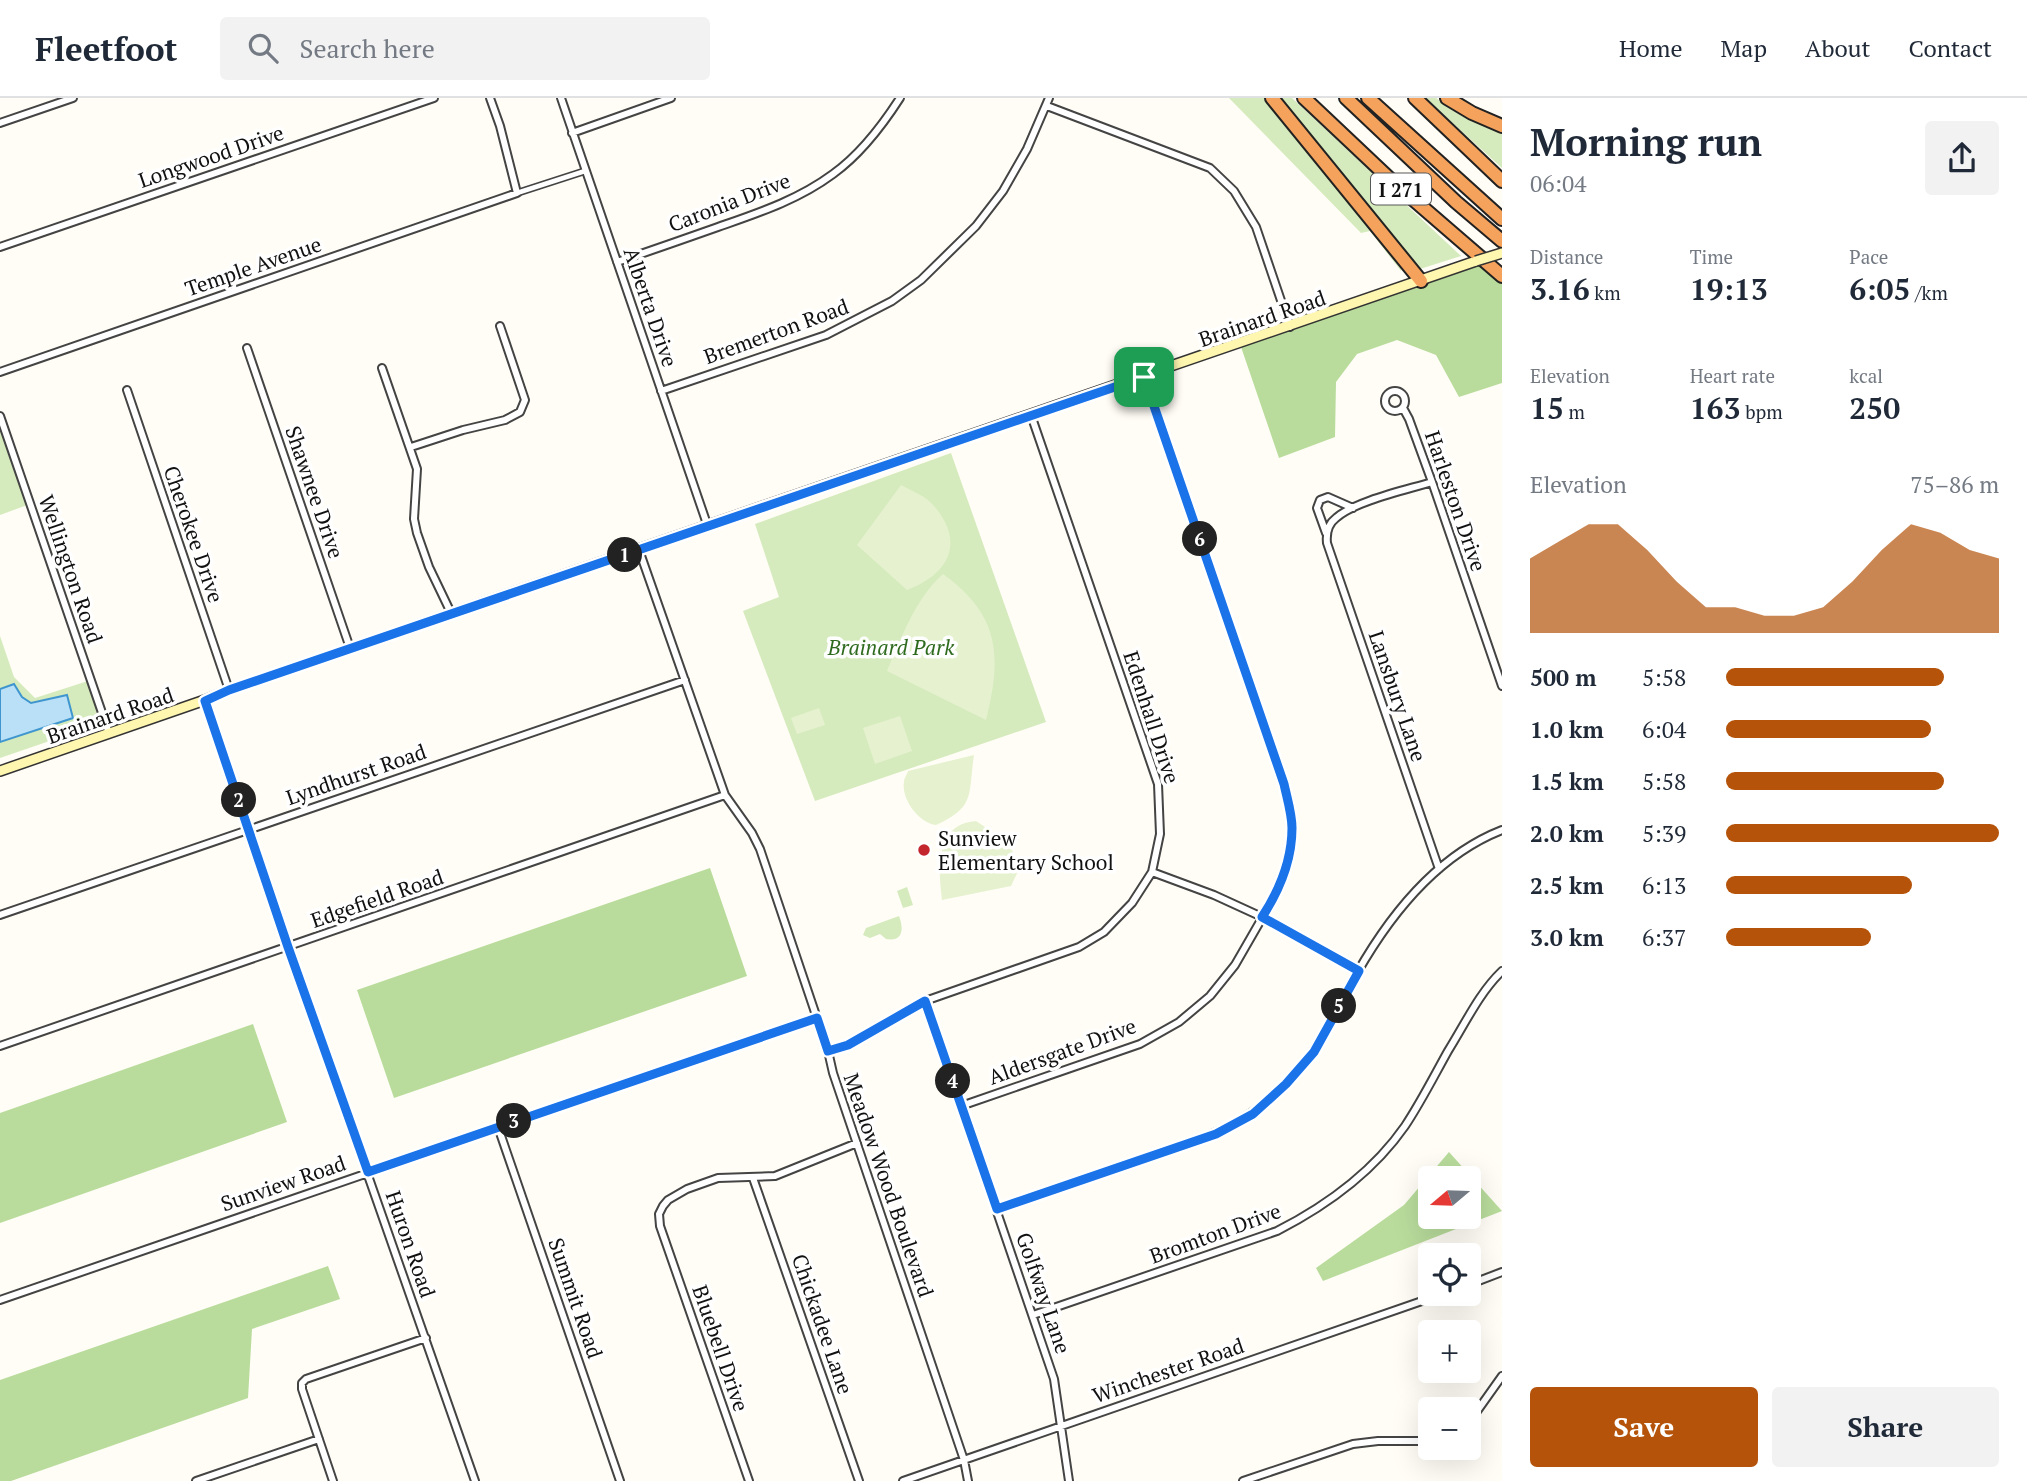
<!DOCTYPE html>
<meta charset="utf-8">
<style>
body{margin:0;font-family:"PT Serif",serif;background:#f2f2f3;color:#1f2937;height:100vh;display:flex;flex-direction:column;font-size:26px;white-space:nowrap}
*{box-sizing:border-box;margin:0}
p{font-size:23px;color:#747a83}
.icon{flex:none;width:38px;height:38px;fill:none;stroke:currentColor;stroke-width:2;stroke-linecap:round;stroke-linejoin:round}
.map{position:relative;flex:1;overflow:hidden}
.sheet{display:flex;flex-direction:column;background:#fff;width:525px}
.sheet>*{flex:none}
.needle{width:46px;rotate:251deg}
.fabs{position:absolute;left:1418px;top:1068px;display:grid;gap:14px}
.fabs a{display:grid;place-items:center;width:63px;height:63px;border-radius:7px;background:#fff;box-shadow:0 7px 28px #0002;font-size:35px}
.pin{position:absolute;display:grid;place-items:center;width:60px;height:60px;color:#fff;margin:-30px;border-radius:14px;box-shadow:0 4px 10px #0006}
.km{position:absolute;width:35px;height:35px;margin:-18px;border-radius:50%;background:#222;color:#fff;font-size:19px;line-height:35px;text-align:center}
.round{display:grid;place-items:center;flex:none;width:74px;height:74px;border-radius:7px;background:#f2f2f3}
.overview{display:flex;align-items:center;justify-content:space-between;height:119px;padding:0 28px}
h1{font-size:38px;font-weight:700;line-height:52px}
.metrics{display:grid;grid-template-columns:repeat(3,1fr);gap:10px;height:119px;padding:7px 28px}
.metrics div{display:grid;align-content:center}
.metrics b{font-size:30px;font-weight:700}
.metrics small{font-size:19px;font-weight:400}
.metrics p{font-size:19px}
.chart{height:196px;padding:14px 28px}
.chart p{display:flex;justify-content:space-between}
.chart svg{width:100%;height:126px;margin-top:7px;fill:#b45309;opacity:.7}
.button{display:flex;gap:14px;margin-top:auto;padding:14px 28px}
.button a{flex:1;height:80px;border-radius:7px;background:#b45309;color:#fff;font-size:28px;font-weight:700;line-height:80px;text-align:center}
.button a+a{background:#f2f2f3;color:#1f2937}
ul{padding:0 28px;list-style:none;font-size:23px}
li{display:grid;grid-template-columns:112px 84px 1fr;align-items:center;height:52px}
li i{height:18px;border-radius:9px;background:#b45309}
header{display:flex;align-items:center;gap:42px;box-sizing:border-box;height:98px;padding:0 35px;background:#fff;border-bottom:2px solid #e0e1e3}
header strong{font-size:33px}
nav{display:flex;gap:38px;margin-inline-start:auto;font-size:24px}
.search{width:490px;height:63px;background:#f2f2f3;display:flex;align-items:center;gap:18px;box-sizing:border-box;padding:0 24px;border-radius:7px;color:#747a83;font-size:26px}
main{display:flex;flex:1;min-height:0}
.map>svg:first-child{display:block}
.green{fill:#d5ebbd}
.forest{fill:#b9dc9c;fill-rule:evenodd}
.pitch{fill:#e6f2cf}
.water{fill:#b9e0f7;stroke:#3f96cf;stroke-width:2}
.lines{fill:none;stroke-linecap:round;stroke-linejoin:round}
.pedestrian-casing{stroke:#444;stroke-width:8}
.minor-casing{stroke:#444;stroke-width:10}
.secondary-casing{stroke:#333;stroke-width:12}
.motorway-casing{stroke:#222;stroke-width:16}
.pedestrian{stroke:#fff;stroke-width:4.5}
.minor{stroke:#fff;stroke-width:6}
.secondary{stroke:#fff6b0;stroke-width:9}
.motorway{stroke:#f5a25d;stroke-width:12}
.secondary-bridge-casing{stroke:#333;stroke-width:12;stroke-linecap:butt}
.secondary-bridge{stroke:#fff6b0;stroke-width:9}
.route-casing{stroke:#fff;stroke-width:14}
.route{stroke:#1a73e8;stroke-width:9}
.poi-dot{fill:#c4262e;stroke:#fff;stroke-width:2.5}
.labels{text-anchor:middle;dominant-baseline:central;stroke-width:7;stroke-linejoin:round;paint-order:stroke}
.shield{fill:#fff;stroke:#585858;stroke-width:2}
.shield-label{font-size:19px;font-weight:bold;fill:#111}
.street-label{font-size:21px;fill:#111;stroke:#fff}
.park-label{font-size:21px;font-style:italic;fill:#2f6b1f;stroke:#fff}
.poi-label{font-size:21px;fill:#111;stroke:#fff;text-anchor:start}
</style>
<header>
<strong>Fleetfoot</strong>
<div class="search"><svg class="icon" aria-label="search" viewBox="0 0 24 24"><circle cx="10" cy="10" r="6"/><path d="M15 15l6 6"/></svg>Search here</div>
<nav><a>Home</a><a>Map</a><a>About</a><a>Contact</a></nav>
</header>
<main>
<div class="map">
<svg width="1502" height="1383" viewBox="0 0 1502 1383">
<rect width="100%" height="100%" fill="#fffdf5"/>
<path class="green" d="M1229,0h36l136,168v5l-31,-40 -9,2z
M1277,0h15l169,158 -41,13z
M1425,0h11l26,18 40,17v35z
M5,331l25,75 -30,11v-85z
M951,355l95,269 -231,79 -72,-190 36,-14 -24,-73z
M0,538l14,41 21,21 56,-18 14,42 -105,36v-16l73,-24 -6,-23 -36,8 -9,-6 -8,-13 -14,5z
M907,789l6,18 -10,3 -6,-17z
M899,818c5,13 4,26 -13,23l-6,-5 -10,4 -7,-3 3,-7z"/>
<path class="forest" d="M1476,163l26,15v107l-43,14 -23,-42 -39,-15 -40,14 -21,28 -1,55 -56,21 -39,-114z
M710,770l37,108 -353,122 -37,-108z
M253,926l34,98 -287,101v-110z
M1449,1054l53,59 -179,70 -7,-13 88,-63zM1430,1080h38v38h-38z
M328,1168l12,33 -88,30 -4,69 -237,83h-11v-101z"/>
<path class="pitch" d="M901,387c11,6 25,11 33,21 32,37 14,69 -27,84l-50,-45z
M943,476c57,41 59,82 43,146l-99,-49c15,-34 28,-72 56,-97z
M819,610l6,17 -28,9 -6,-16z
M900,618l12,35 -37,13 -12,-36z
M974,657c-6,40 2,52 -38,70 -17,-2 -35,-26 -32,-43 0,-4 3,-7 4,-11z
M976,723l32,21 12,25 -9,19 -69,14c-4,-32 -7,-76 34,-79z"/>
<path class="water" d="M14,586l8,13 9,6 36,-8 6,23 -73,24v-53z"/>
<g class="lines">
<defs>
<path id="pedestrian" d="M517,95l68,-22"/>
<path id="minor" d="M561,0l147,429
M1047,8l163,62 24,23 22,36 34,100
M0,25l73,-25
M572,35l99,-35
M0,149l434,-149
M617,164c33,-11 67,-23 101,-35 40,-14 80,-27 115,-53 28,-20 49,-48 67,-76
M247,250l103,300
M382,270l35,101 -3,50 3,14 12,34 23,48
M0,274l517,-179 -17,-67 -10,-28
M127,292l102,300
M1385 303a10 10 0 1 1 20 0a10 10 0 1 1-20 0Z
M661,293l165,-56 66,-34 29,-21 55,-54 27,-35 24,-42 22,-51
M1403,310l6,11 23,63 70,204
M0,318l109,317
M411,349l52,-17 42,-10 15,-8 5,-12 -25,-74
M1432,384c-26,8 -77,19 -96,36 -8,6 -10,15 -9,25l112,326
M1326,435l-9,-25 3,-8 8,-3 25,11
M639,452l86,245 27,38 8,16 68,202 5,22 131,387 4,21
M205,602l83,247 187,534
M1152,774l62,23 48,22 96,54
M0,817l685,-235
M925,903l129,378 15,102
M0,948l725,-251
M828,953l20,-6 77,-44 154,-54 25,-15 28,-29 20,-31 8,-38 -2,-50 -127,-369
M961,1008l179,-62 39,-22 31,-26 25,-31 42,-73 10,-30 5,-34 -8,-44 -140,-407
M498,1029l122,354
M753,1080l106,303
M997,1111c44,-15 87,-30 131,-44 59,-21 113,-35 158,-81 32,-32 49,-73 71,-111 33,-58 81,-118 145,-143
M1468,1187l34,-13
M0,1202l817,-282
M1033,1217l244,-84c49,-25 96,-59 128,-105 16,-24 29,-50 43,-75 17,-27 31,-58 54,-80
M1468,1322l7,-6 27,-38
M196,1383l123,-42
M333,1383l-31,-92v-6l4,-4 120,-41
M749,1383l-89,-255 -1,-12 4,-8 5,-6 19,-11 31,-11 57,-2 82,-33
M903,1383l542,-188
M1243,1383l110,-37 25,-3h52"/>
<path id="secondary" d="M0,673l205,-71 24,-10 1247,-429"/>
<path id="motorway" d="M1272,0l149,183
M1304,0l88,83 110,95
M1346,0l110,104 46,39
M1368,0l134,121
M1415,0l87,83
M1447,0l25,15 30,13"/>
</defs>
<use href="#pedestrian" class="pedestrian-casing"/>
<use href="#minor" class="minor-casing"/>
<use href="#secondary" class="secondary-casing"/>
<use href="#motorway" class="motorway-casing"/>
<use href="#pedestrian" class="pedestrian"/>
<use href="#minor" class="minor"/>
<use href="#secondary" class="secondary"/>
<use href="#motorway" class="motorway"/>
<defs>
<path id="secondary-bridge" d="M1476,163l26,-8"/>
</defs>
<use href="#secondary-bridge" class="secondary-bridge-casing"/>
<use href="#secondary-bridge" class="secondary-bridge"/>
</g>
<g class="lines">
<defs>
<path id="route" d="M1144,279l140,407c3,14 8,30 8,44 0,32 -13,63 -30,89l97,54 -45,81 -28,32 -33,30 -37,20 -219,75 -72,-208 -77,44 -20,6 -11,-33 -449,154 -80,-225 -83,-246 24,-11z"/>
</defs>
<use href="#route" class="route-casing"/>
<use href="#route" class="route"/>
</g>
<circle class="poi-dot" cx="924" cy="752" r="7"/>
<g class="labels">
<rect class="shield" x="1371" y="75.5" width="60" height="31" rx="5"/>
<g class="shield-label">
<text x="1401" y="91">I 271</text>
</g>
<g class="street-label">
<text transform="translate(211 58) rotate(-19)">Longwood Drive</text>
<text transform="translate(729 104) rotate(-21)">Caronia Drive</text>
<text transform="translate(253 168) rotate(-19)">Temple Avenue</text>
<text transform="translate(651 209) rotate(71)">Alberta Drive</text>
<text transform="translate(1262 220) rotate(-19)">Brainard Road</text>
<text transform="translate(776 233) rotate(-20)">Bremerton Road</text>
<text transform="translate(315 394) rotate(71)">Shawnee Drive</text>
<text transform="translate(1456 403) rotate(71)">Harleston Drive</text>
<text transform="translate(194 436) rotate(71)">Cherokee Drive</text>
<text transform="translate(71 471) rotate(71)">Wellington Road</text>
<text transform="translate(1398 598) rotate(71)">Lansbury Lane</text>
<text transform="translate(110 617) rotate(-19)">Brainard Road</text>
<text transform="translate(1152 619) rotate(72)">Edenhall Drive</text>
<text transform="translate(356 676) rotate(-19)">Lyndhurst Road</text>
<text transform="translate(377 800) rotate(-19)">Edgefield Road</text>
<text transform="translate(1062 953) rotate(-20)">Aldersgate Drive</text>
<text transform="translate(283 1085) rotate(-19)">Sunview Road</text>
<text transform="translate(889 1087) rotate(71)">Meadow Wood Boulevard</text>
<text transform="translate(1215 1135) rotate(-20)">Bromton Drive</text>
<text transform="translate(411 1146) rotate(71)">Huron Road</text>
<text transform="translate(1044 1195) rotate(71)">Golfway Lane</text>
<text transform="translate(576 1200) rotate(71)">Summit Road</text>
<text transform="translate(823 1226) rotate(71)">Chickadee Lane</text>
<text transform="translate(721 1250) rotate(71)">Bluebell Drive</text>
<text transform="translate(1168 1272) rotate(-19)">Winchester Road</text>
</g>
<g class="park-label">
<text x="891" y="549">Brainard Park</text>
</g>
<g class="poi-label">
<text x="938" y="740">Sunview<tspan x="938" dy="24">Elementary School</tspan></text>
</g>
</g>
</svg>
<div class="fabs">
<a><svg class="needle" viewBox="-14 -14 28 28"><path d="M0-13l5 13h-10z" fill="#e53935"/><path d="M0 13l5-13h-10z" fill="#747a83"/></svg></a>
<a><svg class="icon" aria-label="locate" viewBox="0 0 24 24"><circle cx="12" cy="12" r="6"/><path d="M12 2v4M12 18v4M2 12h4M18 12h4"/></svg></a>
<a>+</a>
<a>−</a>
</div>
<div class="pin" style="left:1144px;top:279px;background:#1e9e55"><svg class="icon" aria-label="arrive" viewBox="0 0 24 24"><path d="M6 21V4h12l-3 4 3 4H6"/></svg></div>
<b class="km" style="left:625px;top:457px">1</b>
<b class="km" style="left:239px;top:702px">2</b>
<b class="km" style="left:514px;top:1023px">3</b>
<b class="km" style="left:953px;top:983px">4</b>
<b class="km" style="left:1339px;top:908px">5</b>
<b class="km" style="left:1200px;top:441px">6</b>
</div>
<section class="sheet">
<div class="overview"><div><h1>Morning run</h1><p>06:04</p></div><a class="round"><svg class="icon" aria-label="share" viewBox="0 0 24 24"><path d="M12 15V3M7 8l5-5 5 5M5 13v7h14v-7"/></svg></a></div>
<div class="metrics">
<div><p>Distance</p><b>3.16<small> km</small></b></div>
<div><p>Time</p><b>19:13</b></div>
<div><p>Pace</p><b>6:05<small> /km</small></b></div>
</div>
<div class="metrics">
<div><p>Elevation</p><b>15<small> m</small></b></div>
<div><p>Heart rate</p><b>163<small> bpm</small></b></div>
<div><p>kcal</p><b>250</b></div>
</div>
<div class="chart"><p><span>Elevation</span>75–86 m</p>
<svg viewBox="0 0 160 44" preserveAspectRatio="none"><path d="M0 44V18L10 12L20 6L30 6L40 15L50 26L60 35L70 35L80 38L90 38L100 35L110 26L120 15L130 6L140 9L150 15L160 18V44z"/></svg>
</div>
<ul>
<li><b>500 m</b>5:58<i style="width:80%"></i></li>
<li><b>1.0 km</b>6:04<i style="width:75%"></i></li>
<li><b>1.5 km</b>5:58<i style="width:80%"></i></li>
<li><b>2.0 km</b>5:39<i style="width:100%"></i></li>
<li><b>2.5 km</b>6:13<i style="width:68%"></i></li>
<li><b>3.0 km</b>6:37<i style="width:53%"></i></li>
</ul>
<div class="button"><a>Save</a><a>Share</a></div>
</section>
</main>
